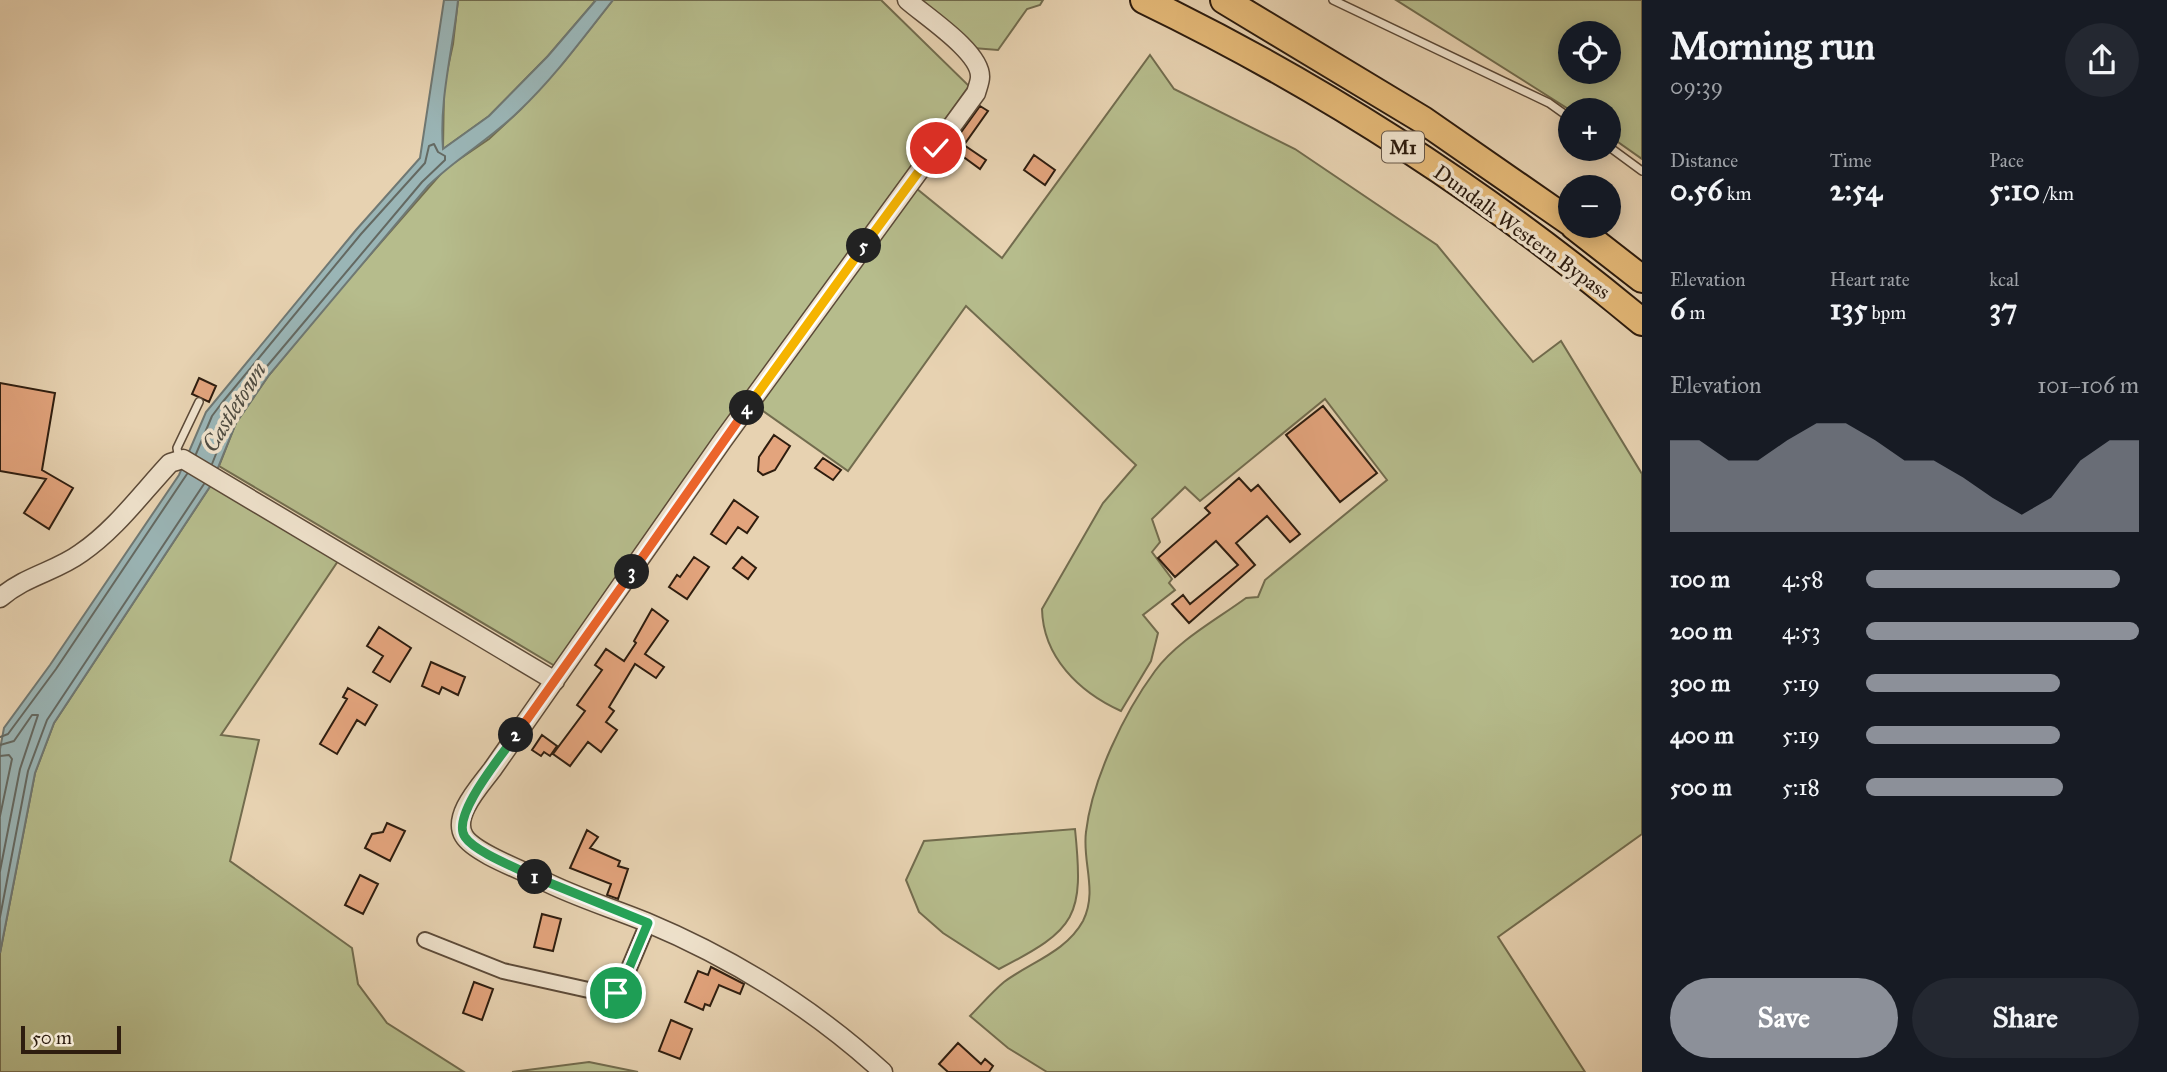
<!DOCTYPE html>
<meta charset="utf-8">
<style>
body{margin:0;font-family:"IM FELL Great Primer",serif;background:#242831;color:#f1f3f6;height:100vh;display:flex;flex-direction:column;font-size:26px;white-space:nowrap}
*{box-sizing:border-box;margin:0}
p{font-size:23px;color:#9ea1a6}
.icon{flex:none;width:38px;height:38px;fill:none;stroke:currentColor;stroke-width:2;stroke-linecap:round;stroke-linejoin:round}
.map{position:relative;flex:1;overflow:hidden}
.drawer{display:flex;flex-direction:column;background:#171b24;width:525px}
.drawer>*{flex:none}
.buttons{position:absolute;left:1558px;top:21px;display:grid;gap:14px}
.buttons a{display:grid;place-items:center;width:63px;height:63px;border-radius:50%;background:#171b24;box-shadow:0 4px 18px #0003;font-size:35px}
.scale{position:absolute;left:21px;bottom:18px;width:100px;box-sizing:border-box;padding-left:7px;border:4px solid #2e1d0f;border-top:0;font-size:19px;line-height:24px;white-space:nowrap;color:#2e1d0f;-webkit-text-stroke:5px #efe2cc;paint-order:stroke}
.pin{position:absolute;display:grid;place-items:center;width:60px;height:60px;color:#fff;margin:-30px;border:4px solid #fff;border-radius:50%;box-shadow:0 2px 7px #0007}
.km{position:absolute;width:35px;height:35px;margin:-18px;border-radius:50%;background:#222;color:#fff;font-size:19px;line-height:35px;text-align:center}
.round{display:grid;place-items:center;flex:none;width:74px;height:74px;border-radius:37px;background:#242831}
.headline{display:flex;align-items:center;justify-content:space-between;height:119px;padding:0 28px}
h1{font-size:38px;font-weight:700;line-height:52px}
.metrics{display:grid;grid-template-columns:repeat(3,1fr);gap:10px;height:119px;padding:7px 28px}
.metrics div{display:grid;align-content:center}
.metrics b{font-size:30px;font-weight:700}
.metrics small{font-size:19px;font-weight:400}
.metrics p{font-size:19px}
.chart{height:196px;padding:14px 28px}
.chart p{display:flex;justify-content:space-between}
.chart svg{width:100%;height:126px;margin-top:7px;fill:#8c9099;opacity:.7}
.button{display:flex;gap:14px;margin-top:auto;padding:14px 28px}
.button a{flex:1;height:80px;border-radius:42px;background:#8c9099;color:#fff;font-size:28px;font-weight:700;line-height:80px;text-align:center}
.button a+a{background:#242831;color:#f1f3f6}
ul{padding:0 28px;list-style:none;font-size:23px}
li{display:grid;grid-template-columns:112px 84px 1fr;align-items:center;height:52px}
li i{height:18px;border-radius:9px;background:#8c9099}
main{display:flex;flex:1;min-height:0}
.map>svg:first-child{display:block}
.green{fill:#b6bc8c;stroke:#726c4e;stroke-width:2;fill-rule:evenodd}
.water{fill:#9ab5b6;stroke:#6f7873;stroke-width:2}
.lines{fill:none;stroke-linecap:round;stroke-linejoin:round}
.shore{stroke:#646962;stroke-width:2}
.building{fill:#e3a47d;stroke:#2e1d0f;stroke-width:2}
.service-casing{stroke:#5c4a38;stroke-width:10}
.minor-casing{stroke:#5c4a38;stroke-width:18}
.tertiary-casing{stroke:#5c4a38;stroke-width:21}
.motorway-casing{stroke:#2e1d0f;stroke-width:30}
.service{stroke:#efe2cc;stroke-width:7}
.minor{stroke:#efe2cc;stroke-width:14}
.tertiary{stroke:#efe2cc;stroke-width:18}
.motorway{stroke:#e4b978;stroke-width:26}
.split-1-casing{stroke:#fff;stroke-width:14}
.split-2-casing{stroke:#fff;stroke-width:14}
.split-3-casing{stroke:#fff;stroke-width:14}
.split-4-casing{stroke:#fff;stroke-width:14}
.split-5-casing{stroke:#fff;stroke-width:14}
.split-6-casing{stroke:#fff;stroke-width:14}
.split-1{stroke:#22a559;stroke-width:9}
.split-2{stroke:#22a559;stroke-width:9}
.split-3{stroke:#f0652b;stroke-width:9}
.split-4{stroke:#f0652b;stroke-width:9}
.split-5{stroke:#f5b400;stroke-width:9}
.split-6{stroke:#f5b400;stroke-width:9}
.labels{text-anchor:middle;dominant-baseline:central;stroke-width:7;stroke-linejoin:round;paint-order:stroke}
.shield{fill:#efe2cc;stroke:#685848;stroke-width:2}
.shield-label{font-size:19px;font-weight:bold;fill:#2e1d0f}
.street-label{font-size:21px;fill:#2e1d0f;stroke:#efe2cc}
.water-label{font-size:23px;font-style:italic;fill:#4e4b41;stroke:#efe2cc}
</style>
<main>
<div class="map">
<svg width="1642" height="1072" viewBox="0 0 1642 1072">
<rect width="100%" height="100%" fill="#e7d2b1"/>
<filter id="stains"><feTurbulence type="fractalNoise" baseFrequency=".00286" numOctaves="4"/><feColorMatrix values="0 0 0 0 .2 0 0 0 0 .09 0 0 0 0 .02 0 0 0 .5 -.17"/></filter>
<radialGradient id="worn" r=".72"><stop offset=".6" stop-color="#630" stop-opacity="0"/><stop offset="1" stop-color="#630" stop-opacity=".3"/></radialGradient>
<path class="green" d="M458,0h138l-48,56 -59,60 -46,33 1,-64 9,-41z
M613,0h268l88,86 -235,326 -179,254 -336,-200 17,-43 33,-48 66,-80 110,-126 44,-30 32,-30 42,-46z
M919,0h124l-3,5 -13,4 -29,41 -25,-2z
M1396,0h246v159l-34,-24v-25h-38zM1570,33h38v39h-38z
M1150,55l24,34 121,60 142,96 96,117 28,-21 81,133v360l-144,103 87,135h-538l-39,-24 -38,-32c11,-11 22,-24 34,-34 27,-20 62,-30 79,-61 15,-30 -1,-59 3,-89 6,-52 38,-119 69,-161 22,-30 61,-51 91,-73l12,-1 7,-17 122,-100 -62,-81 -125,102 -15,-14 -33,32 8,23 -8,10 20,27 -3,4 6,7 -32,25 15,18 -7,28 -30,50c-42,-19 -78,-54 -79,-102l61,-106 33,-38 -170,-159 -118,165 -92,-65 161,-217 85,69z
M211,485l127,76 -117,174 38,5 -29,121 122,87 6,36 29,39 77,49h-464v-119l35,-180 19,-50z
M1075,829c9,88 2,100 -76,140l-56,-36 -24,-21 -13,-32 18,-39z
M589,1062l49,10h-126z"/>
<path class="water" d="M444,0h14c-5,50 -19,99 -15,149l46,-33 59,-60 48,-56h17c-30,38 -59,78 -94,111 -28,28 -63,47 -91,75l-159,189 -33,48 -25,62 -157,238 -19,50 -35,180v-204l4,-21 46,-63 129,-190 27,-63 150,-182 64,-72z"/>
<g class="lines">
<path class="shore" d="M196,454l16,-38 9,-12 140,-170 64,-71 4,-17 5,-2 4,8 7,4v4l-23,22 -159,189 -33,48 -18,45
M0,737l8,-3 48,-65 131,-195
M0,745l14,-4 18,-26h6l-18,54 -20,102
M0,756l9,-1 3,4 -12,57
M0,917l28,-146 19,-51 157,-236"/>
</g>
<path class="building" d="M980,106l8,5 -24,34 22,15 -6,9 -22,-16 -10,15 -9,-5z
M1034,155l21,15 -10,15 -21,-15z
M199,378l17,8 -7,16 -17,-8z
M0,383l55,10 -13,77 31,18 -24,41 -25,-16 22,-34 -46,-8z
M1323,406l54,67 -37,29 -54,-67z
M774,435l16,11 -15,24 -12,5 -5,-4 1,-14z
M823,458l18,12 -8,10 -18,-12z
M1239,478l12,13 7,-6 42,49 -10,8 -23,-26 -31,27 19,22 -66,58 -17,-19 11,-9 7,9 48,-39 -22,-24 -41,36 -17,-19 52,-45 -5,-5z
M734,500l24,17 -11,16 -9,-6 -12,17 -15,-10z
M694,557l15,10 -22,32 -18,-12 8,-12 3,2z
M742,557l14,11 -8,11 -15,-11z
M652,609l16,12 -23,33 19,13 -8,11 -21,-14 -26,43 5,4 -8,11 11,8 -16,22 -13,-10 -18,24 -17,-12 32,-43 -8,-6 25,-35 -7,-5 11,-16 18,12 12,-18 -2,-2z
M379,627l32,21 -21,34 -17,-10 10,-16 -16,-10z
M431,662l34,15 -7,18 -16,-8 -3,7 -17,-8z
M348,688l29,17 -12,20 -8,-5 -20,34 -17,-10 27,-45 -4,-2z
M542,735l15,11 -7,10 -6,-4 -3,4 -9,-6z
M387,823l18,8 -15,30 -25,-13 7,-14 11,-2z
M587,830l11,7 -8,11 30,13 -2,5 10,3 -10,30 -11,-4 4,-11 -41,-16z
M360,875l18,9 -15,30 -18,-9z
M542,914l19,5 -8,32 -19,-4z
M711,967l33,17 -4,10 -21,-9 -9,21 -5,-2 -2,6 -18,-8 13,-31 10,4z
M474,982l19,7 -11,31 -19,-7z
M671,1020l21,9 -12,30 -21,-8z
M958,1043l23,21 4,-5 8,7 -4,6h-41l-9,-8z"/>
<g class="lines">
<defs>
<path id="service" d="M1333,0l216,103 21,15
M1608,146l34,25
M179,459l-2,-11 22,-46"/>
<path id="minor" d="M425,940l78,31 108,24 8,-3 29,-69"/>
<path id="tertiary" d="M0,598c27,-23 55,-26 81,-45 34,-23 61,-60 89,-90l13,-4 372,222
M883,1072c-69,-63 -151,-114 -237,-150 -34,-14 -71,-25 -104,-42 -18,-9 -68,-27 -78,-44 -13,-21 19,-53 30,-69l229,-327 253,-347c1,-4 4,-11 4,-16 1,-25 -55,-61 -73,-77"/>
<path id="motorway" d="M1144,0c178,86 347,196 498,322
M1224,0l199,120 147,102
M1574,226l68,53"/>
</defs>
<use href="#service" class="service-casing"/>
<use href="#minor" class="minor-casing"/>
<use href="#tertiary" class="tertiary-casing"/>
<use href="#motorway" class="motorway-casing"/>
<use href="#service" class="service"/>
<use href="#minor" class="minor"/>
<use href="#tertiary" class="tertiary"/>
<use href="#motorway" class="motorway"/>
</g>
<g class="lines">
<defs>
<path id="split-1" d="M535,877l113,46 -29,69 -3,1"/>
<path id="split-2" d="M516,735c-13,19 -66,81 -51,102 10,15 52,31 70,40"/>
<path id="split-3" d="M516,735l116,-163"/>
<path id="split-4" d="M632,572l115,-164"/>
<path id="split-5" d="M747,408l117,-162"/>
<path id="split-6" d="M864,246l72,-98"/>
</defs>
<use href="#split-1" class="split-1-casing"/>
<use href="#split-2" class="split-2-casing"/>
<use href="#split-3" class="split-3-casing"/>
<use href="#split-4" class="split-4-casing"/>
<use href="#split-5" class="split-5-casing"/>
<use href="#split-6" class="split-6-casing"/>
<use href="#split-1" class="split-1"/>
<use href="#split-2" class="split-2"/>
<use href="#split-3" class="split-3"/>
<use href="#split-4" class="split-4"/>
<use href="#split-5" class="split-5"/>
<use href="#split-6" class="split-6"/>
</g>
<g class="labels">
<rect class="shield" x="1382" y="131.5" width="42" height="31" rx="5"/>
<g class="shield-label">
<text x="1403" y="147">M1</text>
</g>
<g class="street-label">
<text transform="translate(1522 232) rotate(36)">Dundalk Western Bypass</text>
</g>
<g class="water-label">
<text transform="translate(234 407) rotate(-58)">Castletown</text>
</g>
</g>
<rect width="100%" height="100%" filter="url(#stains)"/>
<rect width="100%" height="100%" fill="url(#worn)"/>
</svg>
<div class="buttons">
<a><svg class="icon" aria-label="locate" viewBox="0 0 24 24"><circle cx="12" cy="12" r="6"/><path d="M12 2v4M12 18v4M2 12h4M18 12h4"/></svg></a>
<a>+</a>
<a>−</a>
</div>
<div class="scale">50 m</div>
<div class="pin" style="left:616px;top:993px;background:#1e9e55"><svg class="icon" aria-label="arrive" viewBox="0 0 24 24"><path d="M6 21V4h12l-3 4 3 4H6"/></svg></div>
<div class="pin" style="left:936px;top:148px;background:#d93025"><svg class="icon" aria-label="check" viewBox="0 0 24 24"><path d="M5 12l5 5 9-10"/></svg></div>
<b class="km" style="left:535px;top:877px">1</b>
<b class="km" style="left:516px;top:735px">2</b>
<b class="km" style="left:632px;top:572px">3</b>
<b class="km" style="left:747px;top:408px">4</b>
<b class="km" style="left:864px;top:246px">5</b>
</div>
<section class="drawer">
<div class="headline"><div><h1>Morning run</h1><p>09:39</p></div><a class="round"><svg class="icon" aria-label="share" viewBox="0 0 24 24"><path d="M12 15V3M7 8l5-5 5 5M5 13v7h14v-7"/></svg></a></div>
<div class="metrics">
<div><p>Distance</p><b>0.56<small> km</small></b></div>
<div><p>Time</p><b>2:54</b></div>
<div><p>Pace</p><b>5:10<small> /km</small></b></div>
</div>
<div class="metrics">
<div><p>Elevation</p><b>6<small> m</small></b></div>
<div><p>Heart rate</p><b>135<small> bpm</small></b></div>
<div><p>kcal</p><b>37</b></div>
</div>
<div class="chart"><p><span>Elevation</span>101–106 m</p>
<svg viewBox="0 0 160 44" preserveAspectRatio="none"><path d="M0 44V12L10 12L20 19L30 19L40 12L50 6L60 6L70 12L80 19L90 19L100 25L110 32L120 38L130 32L140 19L150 12L160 12V44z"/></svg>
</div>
<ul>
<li><b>100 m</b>4:58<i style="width:93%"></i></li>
<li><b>200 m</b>4:53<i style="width:100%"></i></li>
<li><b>300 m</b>5:19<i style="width:71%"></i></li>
<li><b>400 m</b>5:19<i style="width:71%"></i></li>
<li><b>500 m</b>5:18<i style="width:72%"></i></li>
</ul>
<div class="button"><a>Save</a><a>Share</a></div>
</section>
</main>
